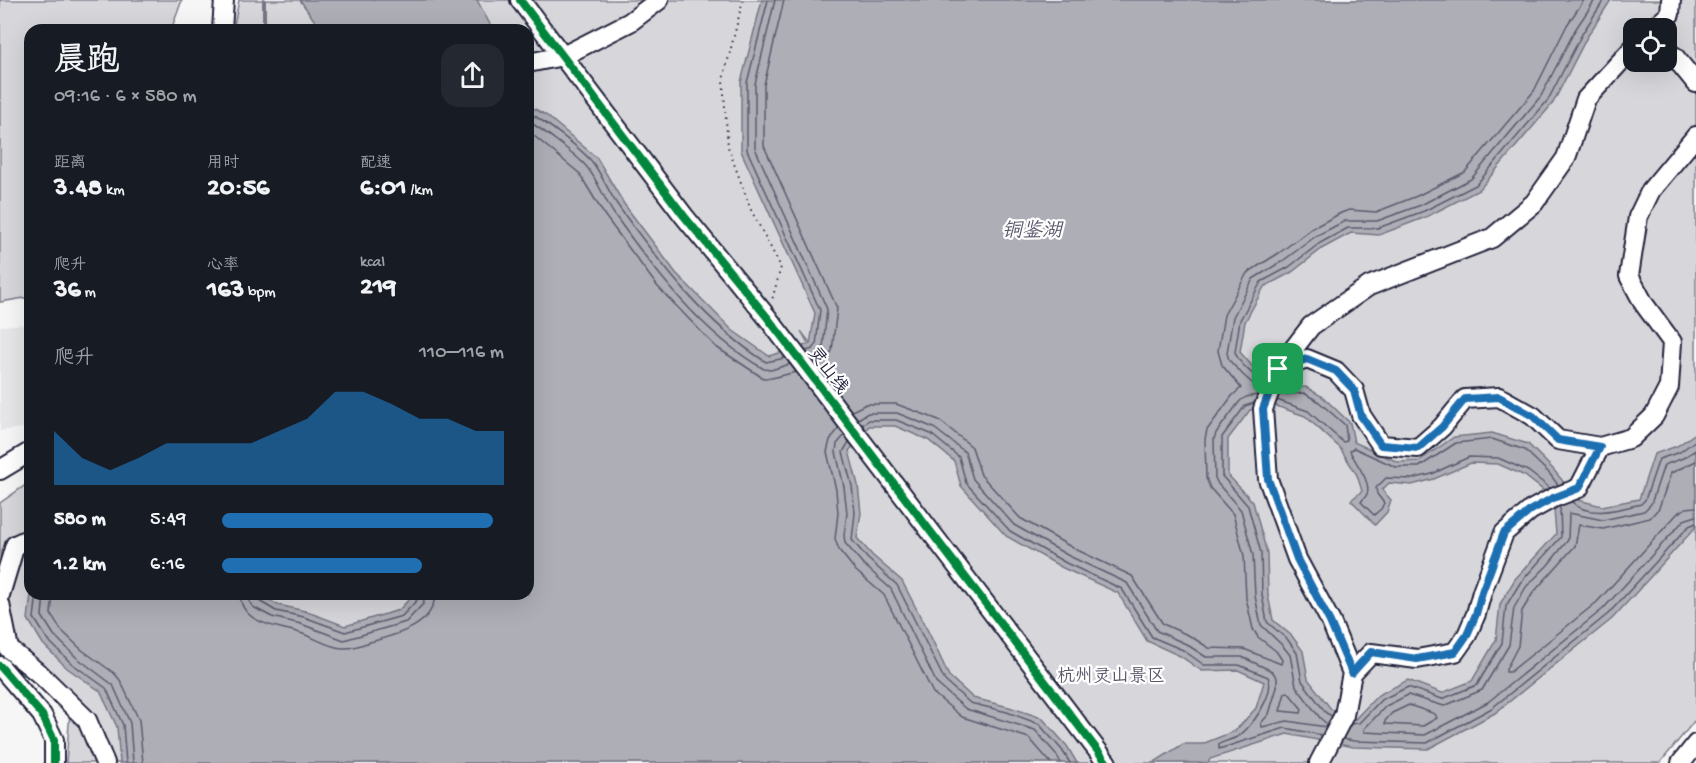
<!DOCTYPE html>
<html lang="zh">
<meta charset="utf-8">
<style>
body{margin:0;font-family:"Gochi Hand","LXGW WenKai TC",sans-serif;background:#242831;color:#f1f3f6;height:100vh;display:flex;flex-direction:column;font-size:22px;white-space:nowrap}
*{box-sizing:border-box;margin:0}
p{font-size:20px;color:#9ea1a6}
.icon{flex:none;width:33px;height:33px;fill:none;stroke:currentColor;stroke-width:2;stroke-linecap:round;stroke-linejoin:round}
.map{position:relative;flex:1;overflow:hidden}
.details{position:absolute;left:24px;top:24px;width:510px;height:576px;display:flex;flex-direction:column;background:#171b24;border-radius:18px;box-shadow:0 6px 24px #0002}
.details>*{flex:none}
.controls{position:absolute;left:1623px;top:18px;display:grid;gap:12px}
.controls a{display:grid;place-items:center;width:54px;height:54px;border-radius:12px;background:#171b24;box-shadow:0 6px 24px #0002;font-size:30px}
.pin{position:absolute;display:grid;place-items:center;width:51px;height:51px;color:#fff;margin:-26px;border-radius:12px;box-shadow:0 3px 9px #0006}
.round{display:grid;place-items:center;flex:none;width:63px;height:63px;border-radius:18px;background:#242831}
.head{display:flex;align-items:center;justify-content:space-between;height:102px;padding:0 30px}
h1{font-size:33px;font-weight:700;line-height:45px}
.metrics{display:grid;grid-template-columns:repeat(3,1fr);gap:9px;height:102px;padding:6px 30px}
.metrics div{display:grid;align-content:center}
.metrics b{font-size:26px;font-weight:700}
.metrics small{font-size:16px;font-weight:400}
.metrics p{font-size:16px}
.chart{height:168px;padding:12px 30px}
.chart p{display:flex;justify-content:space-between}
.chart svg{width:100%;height:108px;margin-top:6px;fill:#1f6fb2;opacity:.7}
ul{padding:0 30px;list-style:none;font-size:20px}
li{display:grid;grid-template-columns:96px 72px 1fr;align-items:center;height:45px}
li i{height:15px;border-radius:8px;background:#1f6fb2}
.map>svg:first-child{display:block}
.built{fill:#e6e6e9}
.green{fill:#d7d7db;stroke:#7c7c8b;stroke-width:1.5;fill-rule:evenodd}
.water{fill:#aeaeb7;stroke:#767685;stroke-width:1.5;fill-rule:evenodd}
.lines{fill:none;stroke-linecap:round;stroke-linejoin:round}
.shore{stroke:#5a5a6d;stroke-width:1.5}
.stream{stroke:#767685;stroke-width:4}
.minor-casing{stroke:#22223b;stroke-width:22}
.path{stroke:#22223b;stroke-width:2;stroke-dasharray:1.5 4.5;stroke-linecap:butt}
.minor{stroke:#fff;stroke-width:18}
.cycleway-casing{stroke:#fff;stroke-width:11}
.cycleway{stroke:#00873e;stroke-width:8}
.route-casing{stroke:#fff;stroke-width:12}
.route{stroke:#1f6fb2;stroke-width:8}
.labels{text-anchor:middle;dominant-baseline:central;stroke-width:4.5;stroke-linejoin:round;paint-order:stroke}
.street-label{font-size:18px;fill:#22223b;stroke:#fff}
.park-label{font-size:18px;fill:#58586b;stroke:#fff}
.water-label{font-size:20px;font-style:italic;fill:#5a5a6d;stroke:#fff}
</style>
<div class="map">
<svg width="1696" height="763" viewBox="0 0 1696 763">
<rect width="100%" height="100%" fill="#f6f6f7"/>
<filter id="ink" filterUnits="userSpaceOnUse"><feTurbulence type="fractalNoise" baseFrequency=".0167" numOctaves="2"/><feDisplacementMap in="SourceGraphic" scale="12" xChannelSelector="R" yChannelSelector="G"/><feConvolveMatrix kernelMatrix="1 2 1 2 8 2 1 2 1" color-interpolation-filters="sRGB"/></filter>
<g filter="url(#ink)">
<path class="built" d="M30,324v103l-30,4v-105z"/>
<path class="green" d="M0,0h182l-11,30h-141v267l-30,5z
M239,0h1457v719l-36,44h-1594l4,-52 -70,-89v-119l30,-21v112h498v-564h-295zM1634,28h32v34h-32zM801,331l72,94 -56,-66z"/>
<path class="water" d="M300,0h177l16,30h-172z
M762,0h849l-24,37 -34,66 -74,87 -53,27 -47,18 -28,-2 -28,15 -31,24 -28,15 -19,35 -5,30 13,15 28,22 25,-2 17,10 27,26 4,19 44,20 21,-1 35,-24 38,-4 36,11 25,25 25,31 24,6 37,-7 15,-45 23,-8 19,-13v92l-3,5 -81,89 -117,94 -67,36 -75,-2 -66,-13 -77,25 -2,4h-55l30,-19h19l33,-13 21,-23 8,-26 -26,-12 -36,1 -22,-15 -33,-15 -29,-48 -55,-25 -57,-32 -45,-50 -7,-25 -26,-21 -33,-14h-26l-20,25 9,34 3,28 -4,25 15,17 30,26 28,54 19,41 24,22 36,9 33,11 25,28 10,17h-957l-3,-36 -17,-36 -33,-23 -24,-24 -15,-25 3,-25h227l20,11 27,6 40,15 54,-16 15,-16h114v-489l18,10 51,43 27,46 52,69 56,57 37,26 41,-12 5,-31 -74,-162v-69zM1276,406l29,10 35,32 17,27 5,16 -11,9 24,25 12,-13 4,-12 -9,-10 7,-7 23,2 22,-6 37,-16 27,1 27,12 28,22 3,36 -41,45 -15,25 -4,36 -24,41 -30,12 -34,-13 -30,15 -23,24 -24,-10 -23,-30 -5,-28 -11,-15 -19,-16 -5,-25 -1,-42 -14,-51 -25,-27v-36l22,-29z"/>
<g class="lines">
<path class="shore" d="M768,0l-21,83v67l73,160 -4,35 -3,4 -7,2
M775,0l-20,84v64l72,161 -4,39 -4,6 -8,4
M784,0l-20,85v61l73,162 -5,43 -7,10 -8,4
M528,112c16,9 54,37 65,51 11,15 17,33 28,47 42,57 85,114 145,152l19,-4
M528,121c15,9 46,32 58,45 12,14 18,33 28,48 40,56 89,121 150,155l7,1 19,-6
M528,131l51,42 26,43 53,71 58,60 47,31h9l24,-6
M1262,382c-10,-9 -23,-18 -27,-30l5,-32 21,-38 28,-15 31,-24 28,-15h30l46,-17 52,-26 72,-85 34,-66 22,-34
M1259,389l-16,-14 -14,-15 -2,-7 6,-36 20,-38 31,-19 32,-24 29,-15h32l44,-16 50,-26 70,-83 34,-66 20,-30
M1257,395l-11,2 -6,4 -24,32 -2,6 1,39 3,6 23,26 12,45 2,41 6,29 21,20 8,10 6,31 24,32 7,6
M1277,400l31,11 35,31 4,-1 -2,-16 -26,-23 -15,-9 -24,2
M1254,403l-9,3 -23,31v39l26,30 13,47 1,42 5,27 21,18 9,13 5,28 24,32 6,3
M852,411l14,-7h30l43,16 33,27 9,28 39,43 53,30 59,28 31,48 27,12 19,12 35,1 37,15 1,-4 -6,-9 -18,-14 -5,-8 -7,-31 -2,-42 -11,-42 -23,-26 -4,-10 -1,-39 2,-9 25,-34 9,-8 -19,-23 -4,-14 6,-36 23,-42 32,-20 32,-24 30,-16 8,-3 27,2 41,-16 48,-24 69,-81 33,-66 17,-25
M858,419l10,-6h29l37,15 31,24 8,27 41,46 55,31 58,27 30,48 29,13 20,13h36l30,14 5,7v9l-8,27 -8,9 1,4 25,-6 39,6
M862,425l7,-5h27l35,14 28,23 7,26 44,48 56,32 56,26 30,48 31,13 21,15h35l29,12c8,16 -17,52 -31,60 -6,3 -12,4 -18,7v5l66,-21 37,7
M839,428l-9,12 -3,12 9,38 2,23 -3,26 4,11 17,21 28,24 49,98 29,24 67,21 22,25
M844,436l-7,8 -1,8 8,35 3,26 -3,22 1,8 18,21 28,25 46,95 29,25 69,21 21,24 5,9
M849,442l-6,10 9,34 3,27 -3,27 16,19 29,26 48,96 25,22 37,9 32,12 23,26 8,13
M1696,450l-13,8 -19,7 -13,39 -7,7 -41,9 -34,-7 -1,27 -20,25 -22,22 -12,21 -5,37 -27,45 -38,16 -36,-11 -22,11 -22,23v3l61,3 63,-33 115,-93 81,-89 12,-4
M1696,461l-25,12 -12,35 -9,10 -47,11 -24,-4 -4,21 -42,47 -11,18 -4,35 -12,23v3h4l87,-70 81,-89 8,-5 10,-1
M1550,488l-22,-17 -30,-13 -29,-1 -37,17 -20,5 -26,-1 -10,10 1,6 7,9 -3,6 -7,6 -13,-13c2,-3 5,-5 6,-8 5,-12 -13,-33 -17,-43l4,-3 42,19h23l37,-24 36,-4 33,11 24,23 9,12
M1572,502c17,17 48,7 69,2l4,-4 14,-41 21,-7 16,-12
M37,594l-3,24 14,22 23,23 35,25 17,37 3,38
M44,594l-2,22 12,19 22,22 37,28 17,38 3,40
M53,594l-2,20 10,16 21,20 32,23 6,7 19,40 4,43
M240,594c1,31 38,32 60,39 14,4 29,15 43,15 9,1 18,-3 27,-6 25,-7 64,-15 65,-48
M249,594v7l4,6 19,10 29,7 43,16 62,-18 17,-18 3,-10
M256,594l3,7 17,10 28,6 41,15 57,-16 15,-16 1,-6
M1288,692l14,17 -1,4 -21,-2 5,-18z
M1409,705l26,9 2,4 -14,8 -38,-2v-3l7,-8z
M1351,724l8,-1 22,-23 27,-13 34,12 35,-14 25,-42 4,-37 14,-23 41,-46 -1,-30
M1343,739l11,2 73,2 65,-35 116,-94 81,-88 7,-3"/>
<path class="stream" d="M264,30v-30"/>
<defs>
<path id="minor" d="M520,0l164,216 83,101 340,446
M1654,28l16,-14 1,-14
M222,30l2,-30
M1666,52l8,4 22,27
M528,63l35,-7 67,-34 29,-22
M1278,369l29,-10 29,12 18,19 7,25 20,30 37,3 24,-21 23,-28 34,-2 34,19 25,24 42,7 31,-9 23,-22 15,-29 3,-45 -28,-38 -15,-28 9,-59 13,-27 45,-54
M0,470l30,-18
M0,595l15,-50 15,-7
M0,604l9,45 33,27 45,44 18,43
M0,666l42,49 12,25v23
M1352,673l19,-20 46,6 38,-7 12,-17 9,-21 6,-22 22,-59 27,-23 22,-12 26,-10 21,-41
M1319,763l25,-48 8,-42 -21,-51 -34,-63 -29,-80 -5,-70 15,-40 33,-43 58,-40 123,-48 42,-35 32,-45 20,-59 48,-52
M1681,763l15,-19"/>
</defs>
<use href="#minor" class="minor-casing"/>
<path class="path" d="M743,0l-20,80 5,67 23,63 30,57 -9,33"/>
<use href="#minor" class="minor"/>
<defs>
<path id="cycleway" d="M520,0l164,216 83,101 340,446
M0,666l42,49 12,25v23"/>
</defs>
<use href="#cycleway" class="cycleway-casing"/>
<use href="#cycleway" class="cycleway"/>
</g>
</g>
<g class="lines" filter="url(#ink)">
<defs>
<path id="route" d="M1307,359l29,12 18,19 7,26 20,29 37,3 24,-21 23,-28 34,-2 34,19 25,24 42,7 -21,41 -26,10 -22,12 -27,23 -22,59 -6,22 -9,21 -12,17 -38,7 -46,-7 -19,21 -22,-51 -33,-63 -29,-80 -5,-70 15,-40z"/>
</defs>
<use href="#route" class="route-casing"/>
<use href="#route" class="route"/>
</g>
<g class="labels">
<g class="street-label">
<text transform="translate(827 371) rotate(53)">灵山线</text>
</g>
<g class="park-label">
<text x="1111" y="677">杭州灵山景区</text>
</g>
<g class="water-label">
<text x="1032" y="232">铜鉴湖</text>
</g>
</g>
</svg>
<div class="controls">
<a><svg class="icon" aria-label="locate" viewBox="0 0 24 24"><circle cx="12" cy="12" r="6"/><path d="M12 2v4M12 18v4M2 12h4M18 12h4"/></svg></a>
</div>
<div class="pin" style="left:1278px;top:369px;background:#1e9e55"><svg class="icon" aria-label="arrive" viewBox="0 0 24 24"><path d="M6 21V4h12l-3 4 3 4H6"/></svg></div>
<section class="details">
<div class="head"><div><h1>晨跑</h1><p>09:16 · 6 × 580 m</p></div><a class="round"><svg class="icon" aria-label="share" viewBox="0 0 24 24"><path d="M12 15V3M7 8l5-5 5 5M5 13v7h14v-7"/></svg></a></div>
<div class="metrics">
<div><p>距离</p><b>3.48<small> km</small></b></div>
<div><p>用时</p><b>20:56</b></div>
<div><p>配速</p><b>6:01<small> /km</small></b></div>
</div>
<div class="metrics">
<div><p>爬升</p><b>36<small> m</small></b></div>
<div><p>心率</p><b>163<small> bpm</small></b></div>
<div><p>kcal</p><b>219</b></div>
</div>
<div class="chart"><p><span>爬升</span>110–116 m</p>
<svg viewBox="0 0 160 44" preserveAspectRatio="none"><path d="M0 44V22L10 33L20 38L30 33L40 27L50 27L60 27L70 27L80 22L90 17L100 6L110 6L120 11L130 17L140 17L150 22L160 22V44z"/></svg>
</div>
<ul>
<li><b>580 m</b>5:49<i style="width:96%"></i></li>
<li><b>1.2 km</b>6:16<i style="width:71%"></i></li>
</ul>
</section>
</div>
